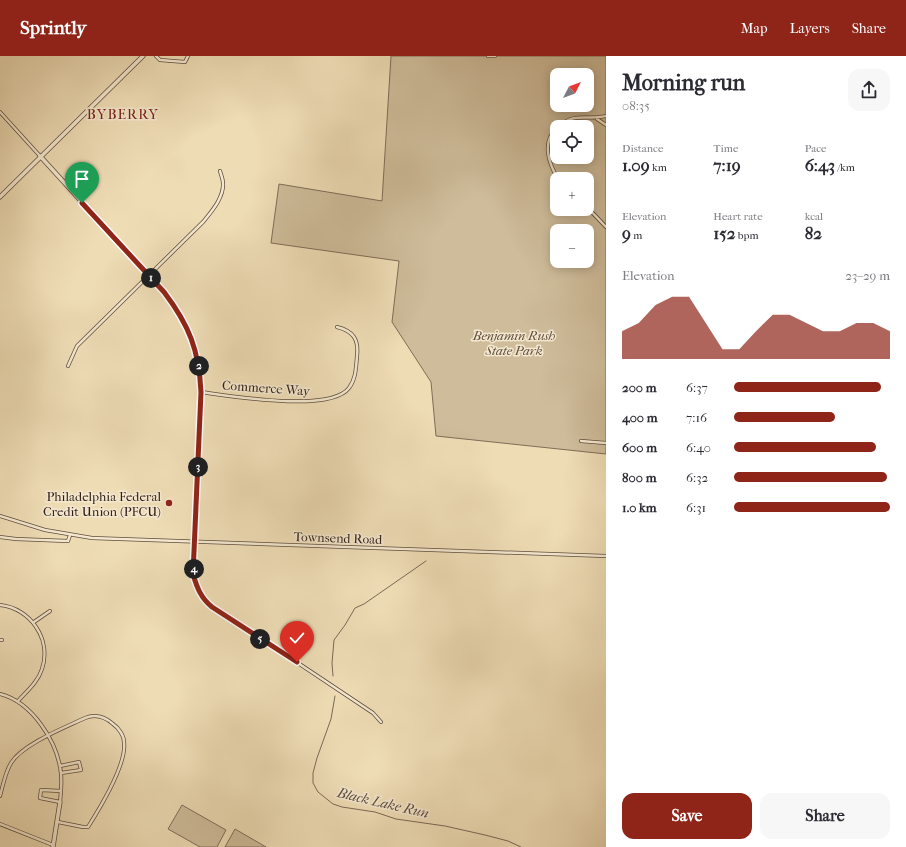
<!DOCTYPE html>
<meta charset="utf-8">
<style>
body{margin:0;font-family:"IM FELL French Canon",serif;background:#f7f7f7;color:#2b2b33;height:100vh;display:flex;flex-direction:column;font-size:15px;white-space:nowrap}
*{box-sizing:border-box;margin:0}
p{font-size:13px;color:#7c7c81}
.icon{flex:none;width:22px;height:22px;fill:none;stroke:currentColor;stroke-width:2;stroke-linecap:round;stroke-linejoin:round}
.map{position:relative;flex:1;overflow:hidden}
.panel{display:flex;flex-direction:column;background:#fff;width:300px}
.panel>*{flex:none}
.needle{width:26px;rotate:48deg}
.controls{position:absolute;left:550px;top:12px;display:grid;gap:8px}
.controls a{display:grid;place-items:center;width:44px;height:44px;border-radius:8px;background:#fff;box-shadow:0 2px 10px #0003;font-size:20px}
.pin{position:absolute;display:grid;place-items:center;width:34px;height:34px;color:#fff;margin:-41px -17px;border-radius:50% 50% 50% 0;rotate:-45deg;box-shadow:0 0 4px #0007}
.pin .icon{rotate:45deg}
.km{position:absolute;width:20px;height:20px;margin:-10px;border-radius:50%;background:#222;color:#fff;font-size:11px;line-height:20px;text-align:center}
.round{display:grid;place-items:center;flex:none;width:42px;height:42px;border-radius:12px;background:#f7f7f7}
.overview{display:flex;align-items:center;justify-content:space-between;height:68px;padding:0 16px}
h1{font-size:22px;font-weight:700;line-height:30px}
.metrics{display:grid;grid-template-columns:repeat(3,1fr);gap:6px;height:68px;padding:4px 16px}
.metrics div{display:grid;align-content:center}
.metrics b{font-size:17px;font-weight:700}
.metrics small{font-size:11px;font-weight:400}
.metrics p{font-size:11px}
.chart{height:112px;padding:8px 16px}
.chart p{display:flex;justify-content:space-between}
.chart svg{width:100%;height:72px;margin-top:4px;fill:#8f2418;opacity:.7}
.primary-button{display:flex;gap:8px;margin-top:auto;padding:8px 16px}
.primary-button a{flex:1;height:46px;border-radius:12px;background:#8f2418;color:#fff;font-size:16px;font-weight:700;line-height:46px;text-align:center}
.primary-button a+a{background:#f7f7f7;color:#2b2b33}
ul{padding:0 16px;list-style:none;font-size:13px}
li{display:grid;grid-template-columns:64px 48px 1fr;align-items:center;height:30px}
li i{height:10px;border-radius:5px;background:#8f2418}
header{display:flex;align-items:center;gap:24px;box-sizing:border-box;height:56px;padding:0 20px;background:#8f2418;color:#fff}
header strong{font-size:19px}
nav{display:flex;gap:22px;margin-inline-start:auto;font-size:14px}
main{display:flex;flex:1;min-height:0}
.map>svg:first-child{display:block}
.green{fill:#cebc9a;stroke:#7e6c58;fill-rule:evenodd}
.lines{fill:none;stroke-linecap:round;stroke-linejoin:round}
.stream{stroke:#7b6955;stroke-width:1}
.minor-casing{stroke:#5f4d3e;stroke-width:4}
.tertiary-casing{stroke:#5f4d3e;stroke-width:5}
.minor{stroke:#f4e8cf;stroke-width:2.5}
.tertiary{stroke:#f4e8cf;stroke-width:3.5}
.route-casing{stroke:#fff;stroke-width:8}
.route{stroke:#8f2418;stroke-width:5}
.poi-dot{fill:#8f2418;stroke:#f4e8cf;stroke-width:1.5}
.labels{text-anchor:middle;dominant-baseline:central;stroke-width:3;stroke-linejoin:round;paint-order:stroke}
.park-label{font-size:13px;font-style:italic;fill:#5f4d3e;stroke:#f4e8cf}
.street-label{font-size:13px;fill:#2f1d16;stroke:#f4e8cf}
.poi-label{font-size:13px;fill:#2f1d16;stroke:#f4e8cf;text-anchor:end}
.neighbourhood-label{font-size:14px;letter-spacing:1px;fill:#7a1f14;stroke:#f4e8cf}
.water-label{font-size:14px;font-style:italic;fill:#5b493b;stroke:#f4e8cf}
</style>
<header>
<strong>Sprintly</strong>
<nav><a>Map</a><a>Layers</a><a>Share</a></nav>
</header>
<main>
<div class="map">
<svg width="606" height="791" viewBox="0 0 606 791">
<rect width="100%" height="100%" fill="#eedcb5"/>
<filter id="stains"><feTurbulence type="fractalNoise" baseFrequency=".005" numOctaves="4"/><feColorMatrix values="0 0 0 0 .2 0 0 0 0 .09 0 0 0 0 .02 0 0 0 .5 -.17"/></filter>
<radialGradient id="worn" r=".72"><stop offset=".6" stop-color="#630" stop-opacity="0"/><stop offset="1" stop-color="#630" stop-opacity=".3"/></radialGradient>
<path class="green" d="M391,0h215v398l-170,-18 -5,-54 -39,-60 7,-61 -128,-18 8,-59 103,17zM557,19h30v30h-30zM557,71h30v30h-30zM557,123h30v30h-30zM557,175h30v30h-30z
M182,749l44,25 -9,17h-17l-32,-18z
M235,773l31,18h-41z"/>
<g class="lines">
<path class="stream" d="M333,620l-1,-13 2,-23 11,-15 10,-17 9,-4 62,-43
M335,640l-4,23 -14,39 -4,15v10l5,9 15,12 9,3 33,5 21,7 49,7 40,9 23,6 13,6"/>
<defs>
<path id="minor" d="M156,0l4,4 25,2 3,-6
M488,0h7
M0,56l40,44
M597,63l9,6
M558,71c18,-16 29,-6 48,-11
M557,72c-16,14 -8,36 1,51
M587,151l19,20
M68,310l9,-20 126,-124c8,-10 21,-24 20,-39 0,-4 -2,-8 -3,-12
M201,336c30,4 129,21 148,-4 7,-9 7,-21 8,-32 2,-17 -4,-25 -20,-29
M581,385l25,2
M0,460l45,14 47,8 514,18
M0,481l16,2 52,2 2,-6
M195,487c-1,25 -4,36 10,58l168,112 8,9
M0,549c30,3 52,34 42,64 -4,13 -15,22 -24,32
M34,566l16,-11
M0,584h2
M0,638c32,8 58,48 61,80 1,9 0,18 -1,28l-20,-4 1,-8 20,1
M60,710l19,-4 2,8 -20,3
M0,740c3,-11 5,-23 11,-33 12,-19 53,-35 74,-45 10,-4 20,-1 28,6 6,4 11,12 11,18 3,22 -24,66 -36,85h-5l-25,-5
M0,768l53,21"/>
<path id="tertiary" d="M40,100l124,136c25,33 35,58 37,100l-6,151
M0,141l143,-141
M53,791l7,-45"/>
</defs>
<use href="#minor" class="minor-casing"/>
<use href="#tertiary" class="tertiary-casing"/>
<use href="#minor" class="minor"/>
<use href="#tertiary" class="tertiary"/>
</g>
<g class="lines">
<defs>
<path id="route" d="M82,147l82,89c25,33 35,58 37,100l-8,182c4,14 8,24 19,33l85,55"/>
</defs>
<use href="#route" class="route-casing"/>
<use href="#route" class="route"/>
</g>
<circle class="poi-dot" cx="169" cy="447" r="4"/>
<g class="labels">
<g class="park-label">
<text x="514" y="279">Benjamin Rush<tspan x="514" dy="15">State Park</tspan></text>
</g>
<g class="street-label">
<text transform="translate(266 332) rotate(4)">Commerce Way</text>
<text transform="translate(338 482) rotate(2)">Townsend Road</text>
</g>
<g class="poi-label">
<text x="161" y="440">Philadelphia Federal<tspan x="161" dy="15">Credit Union (PFCU)</tspan></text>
</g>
<g class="neighbourhood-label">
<text x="123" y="58">BYBERRY</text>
</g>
<g class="water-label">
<text transform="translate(383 747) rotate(13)">Black Lake Run</text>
</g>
</g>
<rect width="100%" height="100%" filter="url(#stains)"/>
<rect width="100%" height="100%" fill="url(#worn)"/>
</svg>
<div class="controls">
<a><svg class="needle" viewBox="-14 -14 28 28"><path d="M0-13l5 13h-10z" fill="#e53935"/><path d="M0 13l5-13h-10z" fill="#7c7c81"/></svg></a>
<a><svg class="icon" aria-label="locate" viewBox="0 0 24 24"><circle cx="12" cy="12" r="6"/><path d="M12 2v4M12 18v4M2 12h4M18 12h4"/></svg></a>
<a>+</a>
<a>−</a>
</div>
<div class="pin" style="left:82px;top:147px;background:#1e9e55"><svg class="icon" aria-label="arrive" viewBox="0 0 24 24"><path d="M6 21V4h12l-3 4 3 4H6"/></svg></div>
<div class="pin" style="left:297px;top:606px;background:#d93025"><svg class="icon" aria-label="check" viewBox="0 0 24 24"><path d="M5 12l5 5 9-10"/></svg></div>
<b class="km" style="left:151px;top:222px">1</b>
<b class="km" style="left:199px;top:310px">2</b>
<b class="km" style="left:198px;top:411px">3</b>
<b class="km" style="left:194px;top:513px">4</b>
<b class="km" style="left:260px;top:583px">5</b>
</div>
<section class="panel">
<div class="overview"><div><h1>Morning run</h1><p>08:35</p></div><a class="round"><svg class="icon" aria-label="share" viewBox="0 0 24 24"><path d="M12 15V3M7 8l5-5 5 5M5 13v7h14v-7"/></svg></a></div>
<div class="metrics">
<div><p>Distance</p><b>1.09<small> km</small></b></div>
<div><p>Time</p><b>7:19</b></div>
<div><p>Pace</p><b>6:43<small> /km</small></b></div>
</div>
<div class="metrics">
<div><p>Elevation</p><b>9<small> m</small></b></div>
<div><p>Heart rate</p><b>152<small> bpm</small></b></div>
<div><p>kcal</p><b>82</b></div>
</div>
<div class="chart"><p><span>Elevation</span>23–29 m</p>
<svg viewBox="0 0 160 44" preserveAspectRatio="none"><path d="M0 44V27L10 22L20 11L30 6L40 6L50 22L60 38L70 38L80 27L90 17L100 17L110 22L120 27L130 27L140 22L150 22L160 27V44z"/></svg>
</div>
<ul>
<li><b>200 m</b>6:37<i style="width:94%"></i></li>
<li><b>400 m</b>7:16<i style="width:65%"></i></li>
<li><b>600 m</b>6:40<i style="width:91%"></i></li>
<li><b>800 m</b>6:32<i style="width:98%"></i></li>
<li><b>1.0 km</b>6:31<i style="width:100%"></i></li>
</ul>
<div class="primary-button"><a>Save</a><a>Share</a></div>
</section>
</main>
